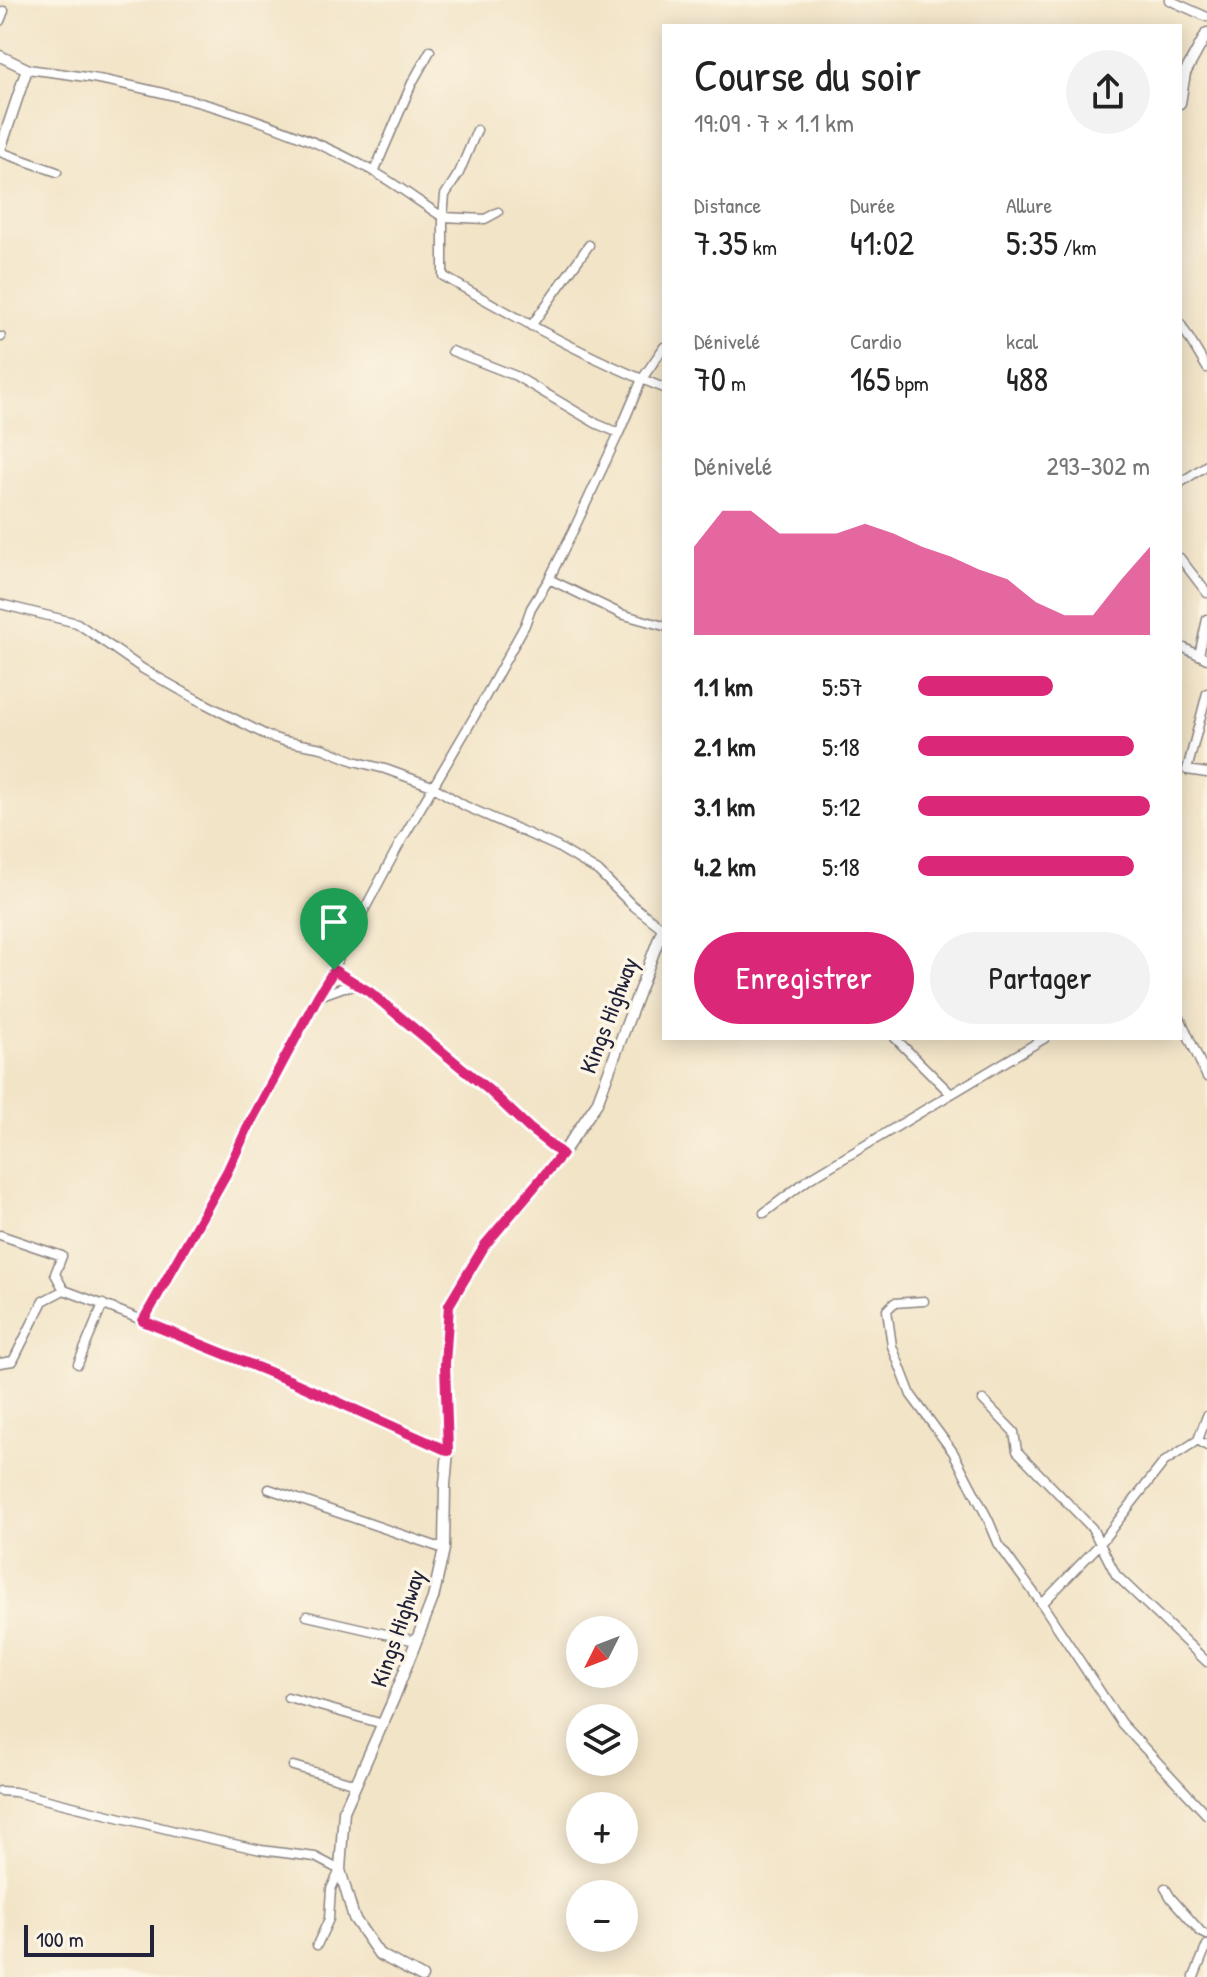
<!DOCTYPE html>
<html lang="fr">
<meta charset="utf-8">
<style>
body{margin:0;font-family:"Patrick Hand",sans-serif;background:#f2f2f2;color:#222;height:100vh;display:flex;flex-direction:column;font-size:30px;white-space:nowrap}
*{box-sizing:border-box;margin:0}
p{font-size:26px;color:#767676}
.icon{flex:none;width:44px;height:44px;fill:none;stroke:currentColor;stroke-width:2;stroke-linecap:round;stroke-linejoin:round}
.map{position:relative;flex:1;overflow:hidden}
.side{position:absolute;left:662px;top:24px;width:520px;height:1016px;display:flex;flex-direction:column;background:#fff;border-radius:0px;box-shadow:0 4px 20px #0003}
.side>*{flex:none}
.needle{width:52px;rotate:228deg}
.tools{position:absolute;left:566px;top:1616px;display:grid;gap:16px}
.tools a{display:grid;place-items:center;width:72px;height:72px;border-radius:50%;background:#fff;box-shadow:0 4px 20px #0003;font-size:40px}
.scale{position:absolute;left:24px;bottom:20px;width:130px;box-sizing:border-box;padding-left:8px;border:4px solid #22223b;border-top:0;font-size:22px;line-height:28px;white-space:nowrap;color:#22223b;-webkit-text-stroke:6px #fcf5e5;paint-order:stroke}
.pin{position:absolute;display:grid;place-items:center;width:68px;height:68px;color:#fff;margin:-82px -34px;border-radius:50% 50% 50% 0;rotate:-45deg;box-shadow:0 0 8px #0007}
.pin .icon{rotate:45deg}
.round{display:grid;place-items:center;flex:none;width:84px;height:84px;border-radius:42px;background:#f2f2f2}
.head{display:flex;align-items:center;justify-content:space-between;height:136px;padding:0 32px}
h1{font-size:44px;font-weight:600;line-height:60px}
.stats{display:grid;grid-template-columns:repeat(3,1fr);gap:12px;height:136px;padding:8px 32px}
.stats div{display:grid;align-content:center}
.stats b{font-size:34px;font-weight:600}
.stats small{font-size:22px;font-weight:400}
.stats p{font-size:22px}
.chart{height:224px;padding:16px 32px}
.chart p{display:flex;justify-content:space-between}
.chart svg{width:100%;height:144px;margin-top:8px;fill:#db2777;opacity:.7}
.button{display:flex;gap:16px;margin-top:auto;padding:16px 32px}
.button a{flex:1;height:92px;border-radius:48px;background:#db2777;color:#fff;font-size:32px;font-weight:600;line-height:92px;text-align:center}
.button a+a{background:#f2f2f2;color:#222}
ul{padding:0 32px;list-style:none;font-size:26px}
li{display:grid;grid-template-columns:128px 96px 1fr;align-items:center;height:60px}
li i{height:20px;border-radius:10px;background:#db2777}
.map>svg:first-child{display:block}
.lines{fill:none;stroke-linecap:round;stroke-linejoin:round}
.minor-casing{stroke:#8a8381;stroke-width:11}
.tertiary-casing{stroke:#8a8381;stroke-width:13}
.minor{stroke:#fff;stroke-width:8}
.tertiary{stroke:#fff;stroke-width:10}
.route-casing{stroke:#fff;stroke-width:16}
.route{stroke:#db2777;stroke-width:10}
.labels{text-anchor:middle;dominant-baseline:central;stroke-width:7;stroke-linejoin:round;paint-order:stroke}
.street-label{font-size:24px;fill:#22223b;stroke:#fcf5e5}
</style>
<div class="map">
<svg width="1207" height="1977" viewBox="0 0 1207 1977">
<rect width="100%" height="100%" fill="#fcf5e5"/>
<filter id="ink" filterUnits="userSpaceOnUse"><feTurbulence type="fractalNoise" baseFrequency=".0125" numOctaves="2"/><feDisplacementMap in="SourceGraphic" scale="16" xChannelSelector="R" yChannelSelector="G"/><feConvolveMatrix kernelMatrix="1 2 1 2 8 2 1 2 1" color-interpolation-filters="sRGB"/></filter>
<filter id="wash" filterUnits="userSpaceOnUse"><feTurbulence type="fractalNoise" baseFrequency=".006" numOctaves="4" result="noise"/><feDisplacementMap in="SourceGraphic" scale="32" xChannelSelector="R" yChannelSelector="G"/><feGaussianBlur stdDeviation="1.8" result="paint"/><feColorMatrix in="noise" values="0 0 0 0 0 0 0 0 0 0 0 0 0 0 0 0 0 1.4 0 .05"/><feComposite in="paint" operator="in"/></filter>
<g filter="url(#wash)">
<rect width="100%" height="100%" fill="#f2e4c7"/>
</g>
<g filter="url(#ink)">
<g class="lines">
<defs>
<path id="minor" d="M1169,0l38,17
M0,21l4,-10
M27,69c30,4 61,7 91,14 87,18 175,44 253,87 25,14 48,32 72,47v59c72,41 144,82 221,112
M477,130l-18,43 -14,22 -2,22 42,2 13,-7
M0,152l57,20
M374,172l38,-89 18,-32
M1180,323l27,45
M531,326l58,-81
M0,337h1
M452,351l64,25 81,48 22,9
M1180,483l27,-18
M1180,558l27,35
M549,579l72,35 43,12
M0,604l77,19 66,46 53,30 72,37 16,5 38,7 32,13 31,8 47,17 33,20 91,40 42,25 33,33 31,24
M1180,646l27,13
M1199,655l8,-36
M1207,693l-20,77 20,3
M334,970l37,23 119,98 39,37 33,26
M319,996l25,-9 16,-1
M1180,1018l27,59
M895,1038l56,56
M764,1213l45,-34 236,-141
M0,1235l62,21 -7,18 9,16
M924,1301l-30,2 -7,7 5,36 19,49 42,57 35,67 11,26 43,59 79,119 86,92
M143,1321l84,-149 20,-43 153,-286 74,-126 51,-92 6,-17 18,-29 26,-52 44,-94 23,-54 22,-32
M0,1363l13,-2 30,-60 21,-11c130,48 257,105 384,161
M78,1364l25,-60
M983,1400l31,32 3,19 75,77 24,47 91,87
M1207,1416l-9,24 9,6
M269,1489l175,60
M1042,1604l57,-59 65,-83 34,-22
M307,1616l109,25
M288,1697l95,27
M293,1766l63,18
M0,1791l15,1 160,39 86,19 54,7 25,13 -9,19 -2,30 -12,26
M1165,1888l6,10 30,34 6,3
M1194,1977l13,-32"/>
<path id="tertiary" d="M0,56l27,13 -27,81
M1180,103l5,-30 22,-40
M422,1977l-43,-23 -25,-36 -14,-48 4,-59 50,-113 39,-100 11,-49 1,-64 3,-34 -3,-87 4,-59 36,-60 77,-91 35,-51 67,-178"/>
</defs>
<use href="#minor" class="minor-casing"/>
<use href="#tertiary" class="tertiary-casing"/>
<use href="#minor" class="minor"/>
<use href="#tertiary" class="tertiary"/>
</g>
</g>
<g class="lines" filter="url(#ink)">
<defs>
<path id="route" d="M334,970l37,23 119,98 39,37 33,26 -77,91 -36,60 -4,59 3,87 -157,-70 -148,-60 84,-149 20,-43 71,-133z"/>
</defs>
<use href="#route" class="route-casing"/>
<use href="#route" class="route"/>
</g>
<g class="labels">
<g class="street-label">
<text transform="translate(608 1015) rotate(-69)">Kings Highway</text>
<text transform="translate(397 1628) rotate(-71)">Kings Highway</text>
</g>
</g>
</svg>
<div class="tools">
<a><svg class="needle" viewBox="-14 -14 28 28"><path d="M0-13l5 13h-10z" fill="#e53935"/><path d="M0 13l5-13h-10z" fill="#767676"/></svg></a>
<a><svg class="icon" aria-label="layers" viewBox="0 0 24 24"><path d="M12 4l9 5-9 5-9-5zM3 14l9 5 9-5"/></svg></a>
<a>+</a>
<a>−</a>
</div>
<div class="scale">100 m</div>
<div class="pin" style="left:334px;top:970px;background:#1e9e55"><svg class="icon" aria-label="arrive" viewBox="0 0 24 24"><path d="M6 21V4h12l-3 4 3 4H6"/></svg></div>
<section class="side">
<div class="head"><div><h1>Course du soir</h1><p>19:09 · 7 × 1.1 km</p></div><a class="round"><svg class="icon" aria-label="share" viewBox="0 0 24 24"><path d="M12 15V3M7 8l5-5 5 5M5 13v7h14v-7"/></svg></a></div>
<div class="stats">
<div><p>Distance</p><b>7.35<small> km</small></b></div>
<div><p>Durée</p><b>41:02</b></div>
<div><p>Allure</p><b>5:35<small> /km</small></b></div>
</div>
<div class="stats">
<div><p>Dénivelé</p><b>70<small> m</small></b></div>
<div><p>Cardio</p><b>165<small> bpm</small></b></div>
<div><p>kcal</p><b>488</b></div>
</div>
<div class="chart"><p><span>Dénivelé</span>293–302 m</p>
<svg viewBox="0 0 160 44" preserveAspectRatio="none"><path d="M0 44V17L10 6L20 6L30 13L40 13L50 13L60 10L70 13L80 17L90 20L100 24L110 27L120 34L130 38L140 38L150 27L160 17V44z"/></svg>
</div>
<ul>
<li><b>1.1 km</b>5:57<i style="width:58%"></i></li>
<li><b>2.1 km</b>5:18<i style="width:93%"></i></li>
<li><b>3.1 km</b>5:12<i style="width:100%"></i></li>
<li><b>4.2 km</b>5:18<i style="width:93%"></i></li>
</ul>
<div class="button"><a>Enregistrer</a><a>Partager</a></div>
</section>
</div>
